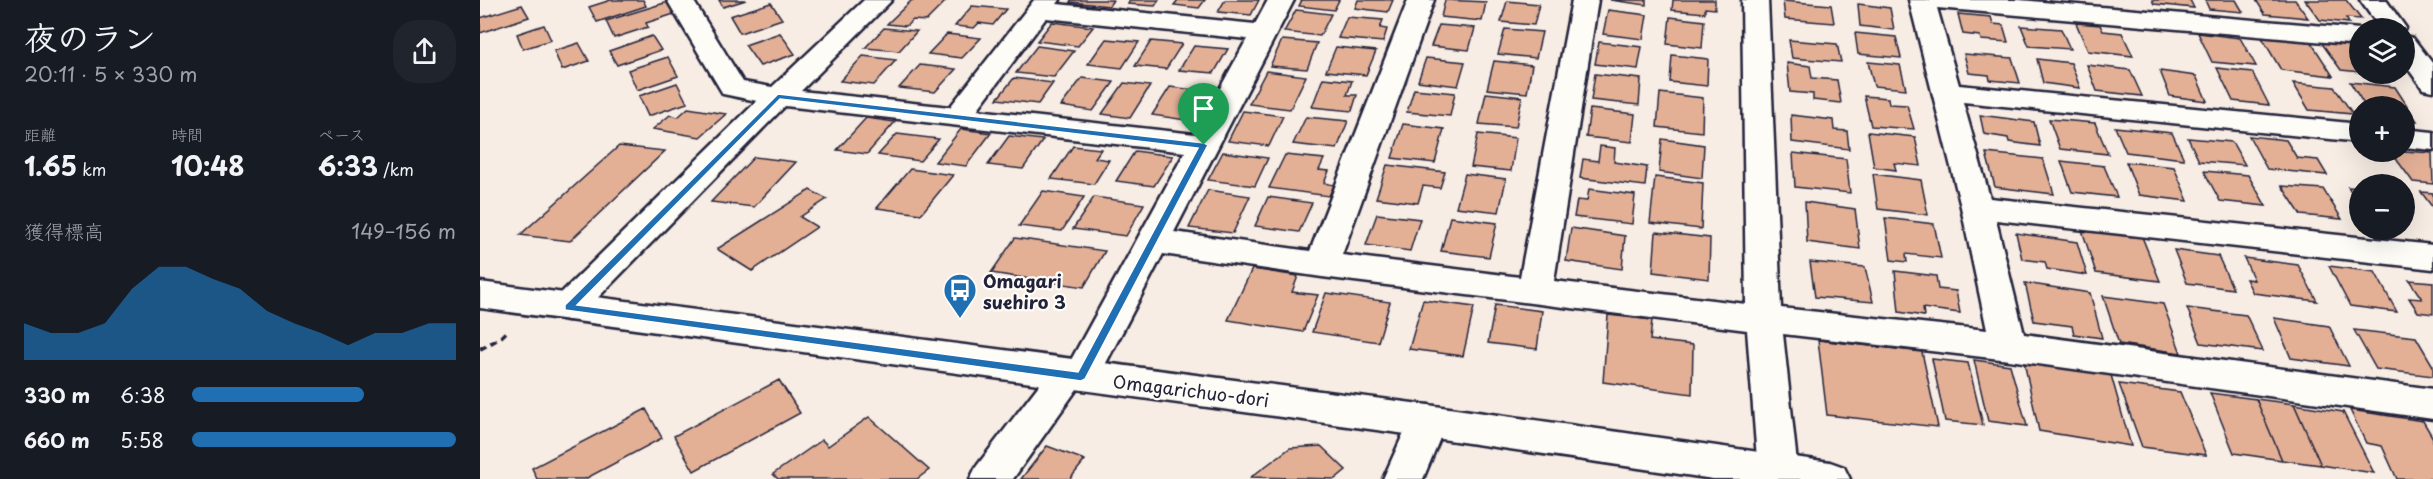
<!DOCTYPE html>
<html lang="ja">
<meta charset="utf-8">
<style>
body{margin:0;font-family:"Playpen Sans","Klee One",sans-serif;background:#20242c;color:#f1f3f6;height:100vh;display:flex;flex-direction:column;font-size:22px;white-space:nowrap}
*{box-sizing:border-box;margin:0}
p{font-size:20px;color:#9ea1a6}
.icon{flex:none;width:33px;height:33px;fill:none;stroke:currentColor;stroke-width:2;stroke-linecap:round;stroke-linejoin:round}
.map{position:relative;flex:1;overflow:hidden}
.side{display:flex;flex-direction:column;background:#171b24;width:480px}
.side>*{flex:none}
.tools{position:absolute;left:1869px;top:18px;display:grid;gap:12px}
.tools a{display:grid;place-items:center;width:66px;height:66px;border-radius:50%;background:#171b24;box-shadow:0 6px 24px #0002;font-size:30px}
.pin{position:absolute;display:grid;place-items:center;width:51px;height:51px;color:#fff;margin:-62px -26px;border-radius:50% 50% 50% 0;rotate:-45deg;box-shadow:0 0 6px #0007}
.pin .icon{rotate:45deg}
.round{display:grid;place-items:center;flex:none;width:63px;height:63px;border-radius:24px;background:#20242c}
.summary{display:flex;align-items:center;justify-content:space-between;height:102px;padding:0 24px}
h1{font-size:33px;font-weight:700;line-height:45px}
.figures{display:grid;grid-template-columns:repeat(3,1fr);gap:9px;height:102px;padding:6px 24px}
.figures div{display:grid;align-content:center}
.figures b{font-size:26px;font-weight:700}
.figures small{font-size:16px;font-weight:400}
.figures p{font-size:16px}
.chart{height:168px;padding:12px 24px}
.chart p{display:flex;justify-content:space-between}
.chart svg{width:100%;height:108px;margin-top:6px;fill:#1f6fb2;opacity:.7}
ul{padding:0 24px;list-style:none;font-size:20px}
li{display:grid;grid-template-columns:96px 72px 1fr;align-items:center;height:45px}
li i{height:15px;border-radius:8px;background:#1f6fb2}
main{display:flex;flex:1;min-height:0}
.map>svg:first-child{display:block}
.building{fill:#e3b096;stroke:#22223b;stroke-width:1.5}
.lines{fill:none;stroke-linecap:round;stroke-linejoin:round}
.minor-casing{stroke:#22223b;stroke-width:5}
.major-casing{stroke:#22223b;stroke-width:5}
.path{stroke:#22223b;stroke-width:4;stroke-dasharray:7 5;stroke-linecap:butt}
.minor{fill:#fdfcf7;fill-rule:evenodd}
.major{fill:#fdfcf7;fill-rule:evenodd}
.route{fill:#1f6fb2;stroke:#fff;stroke-width:1.5;fill-rule:evenodd}
.labels{text-anchor:middle;dominant-baseline:central;stroke-width:4.5;stroke-linejoin:round;paint-order:stroke}
.poi-label{font-size:18px;font-weight:bold;fill:#22223b;stroke:#fdfcf7;text-anchor:start}
.street-label{font-size:18px;fill:#22223b;stroke:#fdfcf7}
</style>
<main>
<section class="side">
<div class="summary"><div><h1>夜のラン</h1><p>20:11 · 5 × 330 m</p></div><a class="round"><svg class="icon" aria-label="share" viewBox="0 0 24 24"><path d="M12 15V3M7 8l5-5 5 5M5 13v7h14v-7"/></svg></a></div>
<div class="figures">
<div><p>距離</p><b>1.65<small> km</small></b></div>
<div><p>時間</p><b>10:48</b></div>
<div><p>ペース</p><b>6:33<small> /km</small></b></div>
</div>
<div class="chart"><p><span>獲得標高</span>149–156 m</p>
<svg viewBox="0 0 160 44" preserveAspectRatio="none"><path d="M0 44V29L10 33L20 33L30 29L40 15L50 6L60 6L70 11L80 15L90 24L100 29L110 33L120 38L130 33L140 33L150 29L160 29V44z"/></svg>
</div>
<ul>
<li><b>330 m</b>6:38<i style="width:65%"></i></li>
<li><b>660 m</b>5:58<i style="width:100%"></i></li>
</ul>
</section>
<div class="map">
<svg width="1953" height="479" viewBox="0 0 1953 479">
<rect width="100%" height="100%" fill="#f8ede4"/>
<filter id="ink" filterUnits="userSpaceOnUse"><feTurbulence type="fractalNoise" baseFrequency=".0167" numOctaves="2"/><feDisplacementMap in="SourceGraphic" scale="12" xChannelSelector="R" yChannelSelector="G"/><feConvolveMatrix kernelMatrix="1 2 1 2 8 2 1 2 1" color-interpolation-filters="sRGB"/></filter>
<g filter="url(#ink)">
<path class="building" d="M131,0h32l3,6 -49,16 -8,-15z
M239,0h27l-23,7z
M432,0l34,1 -20,20 -13,-1 -7,6 -19,-2z
M591,0h42l-4,6 -39,-4z
M650,0h29l-4,6 -27,-2z
M698,0h27l-6,8 -25,-3z
M745,0h34l-8,15 -33,-3z
M822,0h37l-5,10 -35,-4z
M878,0h35l-5,12 -33,-4z
M965,0l41,2 -4,19 -41,-4z
M1130,0h36v5z
M1193,0h42v9l-10,-1v5l-33,-3z
M1672,0h38l4,8 -40,-4z
M1725,0h31l7,12 -34,-3z
M1776,0h39l13,18 -43,-4z
M1825,0h41l15,19 -15,-1 3,5 -29,-3z
M1027,1l32,3 -5,21 -33,-3z
M1303,1l48,4 3,18 -49,-4z
M188,2l6,12 -28,9 2,4 -34,11 -8,-17z
M291,3l11,16 -42,14 -10,-17z
M1378,4l32,4 4,22 -34,-4z
M42,5l7,12 -49,16v-15z
M492,6l34,3 -13,16 -14,-2 -5,5 -19,-2z
M816,10l35,4 -11,22 -36,-4z
M1128,10l39,5 -4,24 -40,-5z
M1478,14l33,3 2,7 10,1 5,17 -27,-2 -1,-4 -17,-2z
M867,17l36,3 -3,8 7,1 -4,13 -45,-4z
M1190,17l34,4 -2,27 -35,-4z
M572,22l41,5 -15,19 -41,-5z
M1596,23l24,2 3,6 19,2 11,23 -45,-5z
M64,25l7,15 -28,9 -6,-15z
M959,25l36,3 -6,22 -38,-4z
M1541,26l40,3 9,20 -41,-3z
M404,28l33,3 -18,20 -34,-3z
M1025,29l37,3 -6,26 -38,-4z
M300,33l15,21 -35,12 -15,-21z
M1375,33l41,4 5,21 -43,-4z
M1718,33l42,5 16,28 -44,-4z
M467,34l34,4 -19,20 -34,-4z
M172,36l9,14 -44,15 -8,-14z
M1781,36l50,6 22,34 -52,-6z
M626,39l33,3 -17,26 -34,-4z
M802,40l35,3 -10,26 -37,-3z
M1309,40l48,4 4,18 -49,-4z
M671,41l31,3 -16,25 -31,-3z
M1119,42l43,5 -4,22 -43,-5z
M1841,42l39,3v27l-19,-2z
M99,43l10,18 -27,9 -8,-19z
M557,46l37,5 -20,26 -38,-4z
M714,46l34,3 -14,24 -35,-3z
M856,47l40,4 -10,24 -40,-4z
M1484,54l48,4 8,25 -30,-3 -1,-5 -20,-2z
M1192,55l36,4 -1,27 -37,-4z
M383,56l33,4 -22,25 -34,-4z
M188,57l10,19 -41,14 -9,-20z
M946,58l39,4 -7,24 -40,-5z
M1557,59l34,4 9,25 -37,-5z
M1014,61l38,4 -5,28 -40,-4z
M1388,62l32,3 6,24 -32,-3z
M1307,63l23,3 2,12 25,2 4,23 -28,-3v-6l-23,-2z
M440,65l36,4 -21,23 -36,-4z
M1607,65l43,5 12,26 -45,-5z
M1737,68l35,4 17,33 -36,-4z
M786,71l40,5 -16,33 -41,-5z
M1680,71l36,5 11,25 -37,-5z
M1115,74l46,5 -2,26 -48,-5z
M534,78l39,5 -15,21 -41,-5z
M602,78l32,4 -21,29 -32,-5z
M843,78l29,3 -5,14h10l-5,16 -40,-4z
M1870,82l45,5 22,34 -13,-2v-13h-39z
M197,83l10,20 -39,13 -9,-20z
M644,83l26,3 -20,32 -28,-4z
M1813,83l41,4 19,27 -44,-4z
M690,87l34,4 -18,29 -34,-5z
M934,89l41,4 -5,23 -43,-4z
M1006,93l36,4 -6,30 -37,-3z
M1180,93l43,5 -1,34 -45,-5z
M1384,96l24,2 1,6 18,1 7,24 -43,-3z
M208,108l38,6 -26,23 -47,-8 17,-14 8,2z
M1110,109l45,5 -3,28 -46,-5z
M763,111l40,5 -14,30 -41,-5z
M1311,115l42,5 1,10 13,1 2,18 -57,-7z
M1500,115l54,7 6,24 -31,-4 -1,-4 -24,-4z
M826,117l42,4 -11,28 -44,-5z
M386,118l29,4 -28,32 -30,-4z
M1569,119l46,4 13,31 -48,-5z
M923,124l41,5 -9,34 -43,-5z
M1635,127l57,6 12,26 -58,-7z
M481,129l30,4 -25,33 -31,-4z
M1388,132l47,5 6,29 -27,-3 2,7 -22,-3z
M417,134l42,5 -19,22 -42,-6z
M998,134l38,4 -5,33 -40,-4z
M529,136l34,4 -20,29 -35,-4z
M1769,136l37,4 11,18 21,2 9,15 -60,-6z
M1708,138l44,4 13,23 -46,-4z
M1182,139l42,6 -2,33 -43,-6z
M139,146l46,5 -95,90 -50,-6z
M593,146l28,3 -6,9 14,2 -15,24 -43,-5z
M1120,146l15,2 -1,14 33,5 -2,19 -65,-8 3,-19 15,2z
M655,151l38,5 -19,30 -38,-5z
M1924,151l28,2 1,31 -20,-2 -22,-30z
M743,152l45,6 -13,28 -47,-6z
M1313,153l53,6 4,34 -55,-6z
M1506,153l57,6 11,35 -59,-7z
M805,155l39,4 -5,11 10,1 -5,12 10,2 -5,11 -60,-8z
M274,157l42,5 -42,45 -43,-5z
M1581,161l43,5 13,31 -45,-5z
M1646,162l48,5 14,34 -49,-6z
M907,165l58,7 -5,16 -17,-2 -5,17 -42,-5z
M430,169l43,6 -32,39 -44,-6z
M1724,171l44,4 18,31 -46,-5z
M985,174l41,5 -7,33 -43,-5z
M1393,174l48,6 7,35 -50,-6z
M1175,177l48,6 -2,46 -51,-6z
M1802,186l41,3 19,30 -41,-4z
M1868,187l12,1v17z
M1109,189l46,6 -3,29 -58,-7 3,-17 10,1z
M330,190l17,9 -27,18 17,10 -65,44 -35,-22z
M728,190l42,6 -17,37 -44,-5z
M563,191l41,6 -22,34 -43,-5z
M1941,192l12,1v15z
M614,197l50,7 -18,32 -53,-7z
M788,197l44,6 -13,29 -44,-6z
M1325,202l50,7 5,40 -53,-7z
M897,214l43,5 -10,32 -44,-6z
M970,217l47,6 -8,34 -48,-6z
M1405,218l49,6 7,34 -35,-4 1,8 -16,-2z
M1091,228l54,8 -3,33 -56,-8z
M1602,230l60,7 18,44 -64,-8z
M1176,232l54,6 -1,41 -56,-7z
M1536,233l61,9 10,33 -40,-6 -2,-7 -23,-3z
M535,238l90,13 -21,36 -93,-14z
M1694,250l44,6 15,33 -46,-6z
M1764,258l54,7 19,36 -64,-8 -7,-14 8,1z
M1330,262l55,5 8,35 -58,-5z
M1849,266l46,6 22,40 -47,-6z
M772,269l46,7 -6,16 26,3 -15,37 -75,-12z
M1415,271l41,5 2,13 18,2 4,22 -37,-5 1,8 -25,-4z
M1929,280l24,2v32l-15,-2 -9,-14 13,1z
M1545,283l65,10 12,45 -28,-4 -2,-8 -38,-5z
M846,293l64,9 -12,40 -66,-10z
M1623,296l60,8 18,49 -62,-9z
M943,300l51,7 -11,49 -54,-7z
M1015,305l47,6 -5,38 -49,-6z
M1707,308l59,7 17,36 -62,-8z
M1128,315l44,5 -2,20 43,5 -1,49 -89,-12z
M1794,318l55,8 20,40 -58,-8z
M1874,330l62,7 17,29v10l-57,-7z
M1338,340l104,12 16,75 -111,-12z
M1452,359l36,4 15,62 -38,-4z
M1494,360l36,5 17,61 -39,-5z
M1544,362l87,13 20,71 -92,-15z
M299,380l21,33 -106,58 -20,-35z
M1639,384l61,8 26,63 -64,-8z
M1730,393l46,6 26,61 -48,-7z
M1776,399l38,5 27,61 -39,-5z
M1814,404l49,8 31,61 -53,-8z
M166,409l16,29 -77,41h-48l-5,-11z
M1870,410l73,11 10,17v41h-36l-15,-33 -16,-3z
M389,417l60,53 -12,9h-139l-5,-5 49,-34 6,6z
M567,446l38,14 -15,19h-49z
M841,446l25,24 -11,9 -84,-2 39,-29z"/>
<g class="lines">
<defs>
<path id="minor" d="M187,0h26l50,82 29,5 92,-87h28l-91,91 149,16 84,-107h26l-3,4 198,20 13,-24h26l-120,232 136,19 98,-251h26l-92,255 178,22 52,-277h26l-44,281 192,23 -4,-304h26l13,308 206,22 -26,-123 -52,-207h110l341,29v16l-423,-37 22,77 401,39v18l-397,-40 27,96 443,47v24l-437,-49 28,114 409,55v30l-424,-59 -226,-26 15,138 -3,7h-34l-3,-7 -11,-142 -425,-53 -159,-23 -69,132 -17,3 -64,90h-43l6,-12 79,-103 16,-4 114,-208 -400,-46 -205,210 -12,4 -12,-4 -6,-9 6,-9 201,-197 -34,-7zM566,18l201,21 -52,95 -218,-24z
M1880,0h26l20,28 -2,2v-2h-24z
M1924,36l9,2 20,26v27l-10,-2 -19,-26z
M1924,129l29,3v18l-29,-3z
M948,405l14,5 5,11 -24,58h-40l31,-69z"/>
<path id="major" d="M0,282l948,123 402,57 14,5 6,12h-137l-285,-42 -948,-129z"/>
</defs>
<use href="#minor" class="minor-casing"/>
<use href="#major" class="major-casing"/>
<path class="path" d="M0,349l20,-11 9,-9"/>
<use href="#minor" class="minor"/>
<use href="#major" class="major"/>
</g>
</g>
<path class="route" d="M298,94l426,49 4,2 -123,234 -4,2 -516,-71v-5zM300,99l418,49 -120,224 -501,-67z"/>
<defs>
<symbol id="bus-pin" viewBox="-11 -11 22 30"><path d="M0 17L-7.5 6A9.5 9.5 0 1 1 7.5 6Z" fill="#1f6fb2" stroke="#fdfcf7"/><path d="M-5-6H5V4H4V6H2V4H-2V6H-4V4H-5ZM-3.5-4V0h7V-4ZM-3.5 1.2v1.5H-2V1.2ZM2 1.2v1.5H3.5V1.2Z" fill="#fff"/></symbol>
</defs>
<g fill-rule="evenodd">
<use href="#bus-pin" x="461" y="271" width="38" height="52"/>
</g>
<g class="labels">
<g class="poi-label">
<text x="503" y="280">Omagari<tspan x="503" dy="21">suehiro 3</tspan></text>
</g>
<g class="street-label">
<text transform="translate(711 390) rotate(7)">Omagarichuo-dori</text>
</g>
</g>
</svg>
<div class="tools">
<a><svg class="icon" aria-label="layers" viewBox="0 0 24 24"><path d="M12 4l9 5-9 5-9-5zM3 14l9 5 9-5"/></svg></a>
<a>+</a>
<a>−</a>
</div>
<div class="pin" style="left:724px;top:145px;background:#1e9e55"><svg class="icon" aria-label="arrive" viewBox="0 0 24 24"><path d="M6 21V4h12l-3 4 3 4H6"/></svg></div>
</div>
</main>
